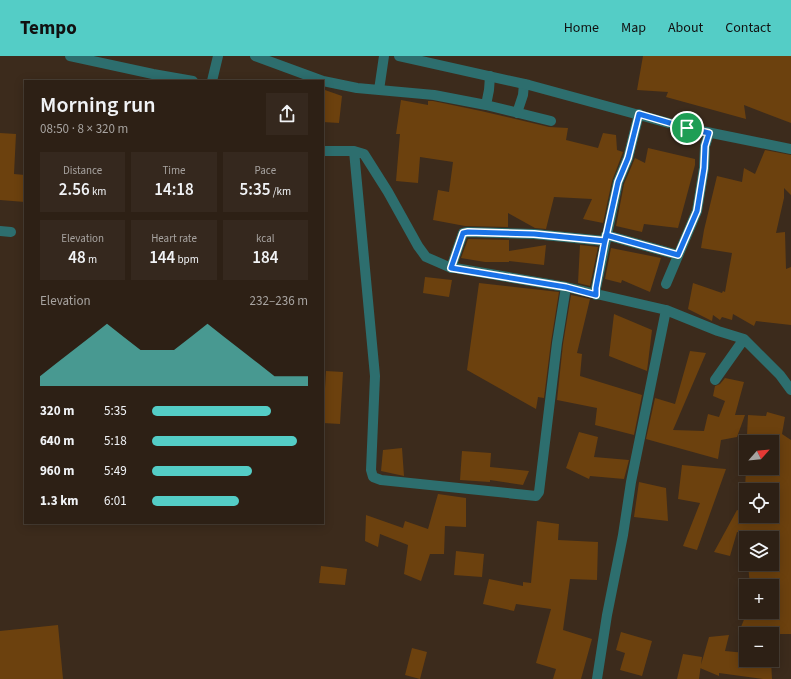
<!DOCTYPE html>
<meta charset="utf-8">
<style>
body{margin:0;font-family:"Source Sans 3",sans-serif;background:#35281e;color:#f1f3f6;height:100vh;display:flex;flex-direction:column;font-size:15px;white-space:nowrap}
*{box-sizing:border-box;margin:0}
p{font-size:13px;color:#a7a3a0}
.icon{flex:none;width:22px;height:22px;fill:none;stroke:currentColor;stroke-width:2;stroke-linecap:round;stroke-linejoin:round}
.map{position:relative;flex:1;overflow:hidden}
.drawer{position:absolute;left:24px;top:24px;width:300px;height:444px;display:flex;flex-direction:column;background:#2d2015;border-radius:0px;box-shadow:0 2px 10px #0003,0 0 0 1px #483e34}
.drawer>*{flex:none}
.needle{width:26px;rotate:63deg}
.controls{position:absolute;left:739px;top:379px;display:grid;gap:8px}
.controls a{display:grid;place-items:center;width:40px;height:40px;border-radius:0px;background:#2d2015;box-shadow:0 2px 10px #0003,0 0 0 1px #483e34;font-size:20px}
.pin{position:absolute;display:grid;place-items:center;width:34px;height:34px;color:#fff;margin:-17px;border:2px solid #fff;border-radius:50%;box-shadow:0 1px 4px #0007}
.round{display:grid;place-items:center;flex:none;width:42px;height:42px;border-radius:0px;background:#35281e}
.headline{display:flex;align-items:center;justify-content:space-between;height:68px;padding:0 16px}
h1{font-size:22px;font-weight:600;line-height:30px}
.figures{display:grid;grid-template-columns:repeat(3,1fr);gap:6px;height:68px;padding:4px 16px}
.figures div{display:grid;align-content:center;border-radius:0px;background:#35281e;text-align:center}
.figures b{font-size:17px;font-weight:600}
.figures small{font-size:11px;font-weight:400}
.figures p{font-size:11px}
.chart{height:112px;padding:8px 16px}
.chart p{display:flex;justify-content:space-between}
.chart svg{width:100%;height:72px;margin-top:4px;fill:#54cdc6;opacity:.7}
ul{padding:0 16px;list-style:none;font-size:13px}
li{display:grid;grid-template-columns:64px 48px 1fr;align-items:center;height:30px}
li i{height:10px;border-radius:5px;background:#54cdc6}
header{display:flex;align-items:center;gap:24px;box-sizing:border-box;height:56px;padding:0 20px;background:#54cdc6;color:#111}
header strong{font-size:19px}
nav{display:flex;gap:22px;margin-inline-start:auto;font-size:14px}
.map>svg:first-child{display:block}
.building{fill:#6c410e}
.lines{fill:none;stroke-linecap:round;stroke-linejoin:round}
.minor{stroke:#2d6e6e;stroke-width:10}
.tertiary{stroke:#2d6e6e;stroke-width:10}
.route-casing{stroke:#fff;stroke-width:8}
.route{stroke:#1a73e8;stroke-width:5}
</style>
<header>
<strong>Tempo</strong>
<nav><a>Home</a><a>Map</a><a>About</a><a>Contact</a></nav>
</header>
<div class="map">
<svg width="791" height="623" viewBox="0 0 791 623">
<rect width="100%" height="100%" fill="#3c2b1c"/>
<path class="building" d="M643,0h148v67l-47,-18 2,14 -80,-22 2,-5 -31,-2z
M325,34l17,6 -3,27 -16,-1z
M401,44l27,5v-4h5l48,10 68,16 19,1 -2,12 32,8 5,-15 13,2 1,15 6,2 -11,29 -9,42 -20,-4 9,-20 -38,-2 -8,32 -11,-1 -27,-15v14l-43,-1 -32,-6 5,-30 11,2 4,-30 -33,-5 -2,26 -22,-2 4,-47h-4z
M0,77l16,1 -2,40 11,1v27l-25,-2z
M648,92l47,11v6l-17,63 -34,-4 -2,8 -26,-6 8,-42 11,-26 10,5z
M765,94l26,5v40l-7,-7v10l-8,35 9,-1 1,37 5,-2v58l-35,-4 -2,5 -21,-12 -1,6 -10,-3 -2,3 -7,-5 -1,6 -24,-12 5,-26 29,10 1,-2 2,1 7,-39 -31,-5 3,-18 13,-54 25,6 2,-14 11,6z
M468,183l41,1v11l37,-6 -2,20 -35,-4v1h-24l-24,-4z
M580,189l18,2 -8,39 -12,-3z
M611,192l50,10 -11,34 -28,-12 -1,3 -16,-4z
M425,221l27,3 -3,17 -26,-4z
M479,227l80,9 -8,50 -7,56 -6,-1 -2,12 -69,-39z
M571,239l19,4 -13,54 5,1 -2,22 62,19 -8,40 -39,-10 2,-17 -40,-8 6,-56z
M614,258l38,16 -5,41 -38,-15z
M690,295l16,2 -33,77 31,1 4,-17 11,3 6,-16 -12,-5 2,-10 5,-2 5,-6 19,4 -9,33h10l-8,22 -16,3 -3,19 -72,-20 9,-41 20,6z
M326,315l17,1 -3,52 -17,-1z
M767,356l18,5 -3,17 9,6v194h-33l-17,-7 6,-15h7l18,8v-34h-22l-2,-22h24v-26h-10l-25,-6 -7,24 -16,-4 23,-42 5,2v3l4,-1v2h26v-26h-27l1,-22h26v-26h-24l1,-8 -2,1 1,-20 18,1z
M579,376l19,5 -4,20 35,3 -5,19 -34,-3 -1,3 -23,-11z
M402,392l2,28 -23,-5 2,-21z
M462,395l29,2 -1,14 39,4 -6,14 -33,-5v2l-30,-2z
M682,409l44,4 -29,81 -14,-4 17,-43 -22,-4z
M639,426l27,6 2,33 -34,-4z
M438,438l28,4v29l-21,-1 -1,28h-14l-9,27 -17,-7 4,-29 -28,-11 -2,13 -13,-6 1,-26 37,13 2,-7 23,8z
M537,465l22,3 -1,16 40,2 -1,38 -27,-1 -7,51 29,9 -11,40h-28l3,-10 -20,-6 15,-54 -35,-5 -2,7 -31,-7 6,-25 34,7v-4l8,1z
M456,495l28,3 -2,23 -28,-2z
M321,510l26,3 -2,16 -26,-2z
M58,569l5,54h-63v-48z
M621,576l31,9 -10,35 -22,-6 5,-17 -9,-3z
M729,579l-4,16 21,2v7h25l1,19h-9l-44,-6v3l-19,-8 9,-31z
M412,592l15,4 -7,27 -15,-4z
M683,598l19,3 -3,22h-22z"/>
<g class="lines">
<path class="minor" d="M70,0l83,18 40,7
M255,0l68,25
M212,25l6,-25
M323,25l34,7 77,7 52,10 65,16
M379,34l5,-34
M486,49l3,-15 1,-14
M517,57l6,-18 1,-11
M323,95h31l10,3 24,38 30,54 8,11 23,10 117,20 100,23 52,21 26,8 36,36 11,15
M354,95l21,225 -4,94 2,7 8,3 155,16 3,-4 18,-149 9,-56
M0,175l11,1
M606,179l72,20
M451,212l12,-35 5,-1 66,2 71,7
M666,228l31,-73 7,-43 1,-22 4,-13
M596,239v-7l22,-106 10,-24 11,-44
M715,324l29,-41
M597,623l10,-64 16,-80 8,-53 35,-172"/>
<path class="tertiary" d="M399,0l130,29 158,43 104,21"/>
</g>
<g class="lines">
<defs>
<path id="route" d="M687,72l-48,-14 -11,44 -10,24 -13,59 -71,-7 -66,-2 -5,1 -12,35 115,19 30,8v-7l10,-53 72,20 19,-44 7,-43 1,-22 4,-13 -22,-5"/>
</defs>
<use href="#route" class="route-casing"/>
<use href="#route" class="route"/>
</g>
</svg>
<div class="controls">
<a><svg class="needle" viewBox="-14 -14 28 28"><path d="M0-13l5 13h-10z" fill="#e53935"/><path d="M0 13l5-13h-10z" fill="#a7a3a0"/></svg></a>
<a><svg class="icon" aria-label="locate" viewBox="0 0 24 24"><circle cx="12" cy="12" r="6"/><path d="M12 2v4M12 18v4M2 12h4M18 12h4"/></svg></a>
<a><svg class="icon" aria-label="layers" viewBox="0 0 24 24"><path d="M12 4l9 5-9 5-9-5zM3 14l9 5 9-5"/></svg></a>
<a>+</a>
<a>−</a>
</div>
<div class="pin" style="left:687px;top:72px;background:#1e9e55"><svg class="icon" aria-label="arrive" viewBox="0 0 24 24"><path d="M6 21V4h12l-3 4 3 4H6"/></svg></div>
<section class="drawer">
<div class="headline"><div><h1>Morning run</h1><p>08:50 · 8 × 320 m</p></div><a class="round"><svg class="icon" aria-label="share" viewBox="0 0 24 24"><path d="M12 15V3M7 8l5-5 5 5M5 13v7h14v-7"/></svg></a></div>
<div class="figures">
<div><p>Distance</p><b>2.56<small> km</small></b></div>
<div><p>Time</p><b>14:18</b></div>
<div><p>Pace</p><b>5:35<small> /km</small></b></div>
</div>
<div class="figures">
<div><p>Elevation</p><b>48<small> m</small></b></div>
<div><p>Heart rate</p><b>144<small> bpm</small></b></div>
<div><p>kcal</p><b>184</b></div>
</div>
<div class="chart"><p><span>Elevation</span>232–236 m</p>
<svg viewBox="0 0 160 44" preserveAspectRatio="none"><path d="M0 44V38L10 30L20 22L30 14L40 6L50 14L60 22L70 22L80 22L90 14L100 6L110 14L120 22L130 30L140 38L150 38L160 38V44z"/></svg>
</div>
<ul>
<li><b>320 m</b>5:35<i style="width:76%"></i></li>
<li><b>640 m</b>5:18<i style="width:93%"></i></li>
<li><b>960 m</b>5:49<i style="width:64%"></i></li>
<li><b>1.3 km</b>6:01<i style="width:56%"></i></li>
</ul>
</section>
</div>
